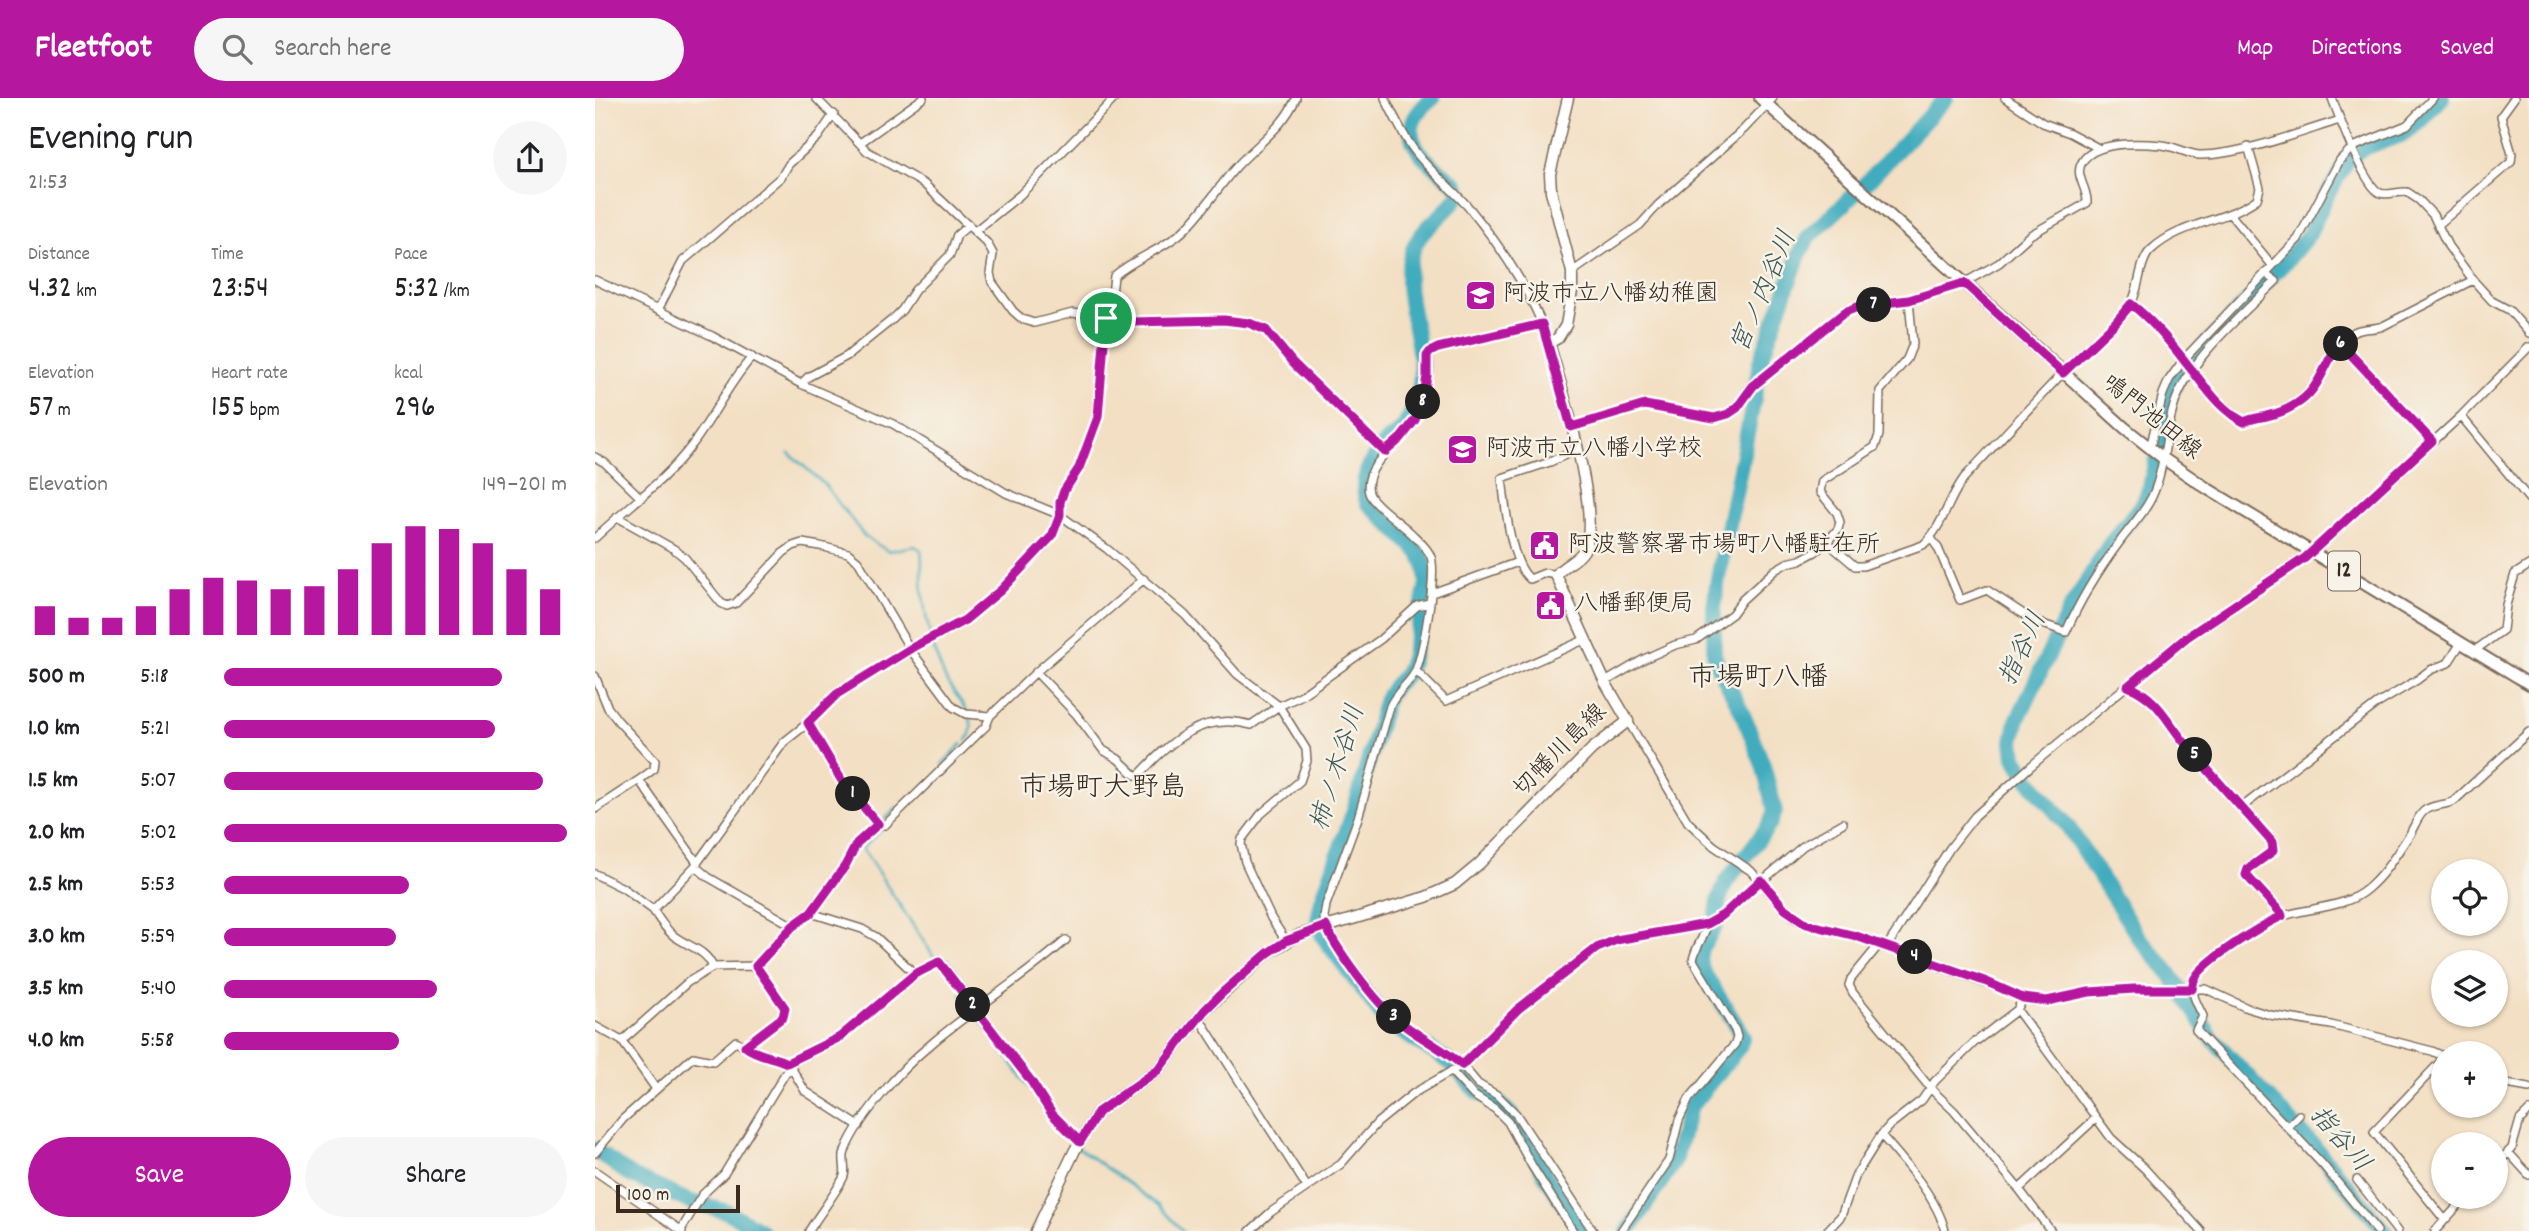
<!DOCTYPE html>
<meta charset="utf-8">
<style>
body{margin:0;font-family:Dekko,"Klee One",sans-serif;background:#f6f6f6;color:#202124;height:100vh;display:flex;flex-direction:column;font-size:26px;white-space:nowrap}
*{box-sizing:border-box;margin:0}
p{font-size:23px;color:#757577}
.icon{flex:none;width:38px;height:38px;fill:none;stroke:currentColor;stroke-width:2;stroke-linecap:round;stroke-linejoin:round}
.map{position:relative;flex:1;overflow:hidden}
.drawer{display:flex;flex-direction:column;background:#fff;width:595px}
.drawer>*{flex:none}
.controls{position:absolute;left:1836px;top:761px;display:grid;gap:14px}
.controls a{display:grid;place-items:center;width:77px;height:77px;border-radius:50%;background:#fff;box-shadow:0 2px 5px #0004;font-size:35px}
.scale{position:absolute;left:21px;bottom:18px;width:124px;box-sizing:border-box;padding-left:7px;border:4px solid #3b2a1e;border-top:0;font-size:19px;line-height:24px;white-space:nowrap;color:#3b2a1e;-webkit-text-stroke:5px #f7f3e8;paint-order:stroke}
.pin{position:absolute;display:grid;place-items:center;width:60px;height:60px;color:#fff;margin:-30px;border:4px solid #fff;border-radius:50%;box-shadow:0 2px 7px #0007}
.km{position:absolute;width:35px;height:35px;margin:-18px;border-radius:50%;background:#222;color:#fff;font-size:19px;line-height:35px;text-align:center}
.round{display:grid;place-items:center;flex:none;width:74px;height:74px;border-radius:37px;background:#f6f6f6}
.head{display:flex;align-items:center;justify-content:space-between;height:119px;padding:0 28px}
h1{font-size:38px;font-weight:600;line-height:52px}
.stats{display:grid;grid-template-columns:repeat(3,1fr);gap:10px;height:119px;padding:7px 28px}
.stats div{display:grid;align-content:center}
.stats b{font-size:30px;font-weight:600}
.stats small{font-size:19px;font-weight:400}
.stats p{font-size:19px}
.chart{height:196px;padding:14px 28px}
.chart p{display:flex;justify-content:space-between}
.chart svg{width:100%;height:126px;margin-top:7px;stroke:#b5179e;stroke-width:6}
.primary-button{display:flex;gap:14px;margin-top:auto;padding:14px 28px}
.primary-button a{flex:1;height:80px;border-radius:42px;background:#b5179e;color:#fff;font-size:28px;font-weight:600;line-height:80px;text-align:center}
.primary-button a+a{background:#f6f6f6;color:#202124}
ul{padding:0 28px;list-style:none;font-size:23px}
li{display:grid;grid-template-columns:112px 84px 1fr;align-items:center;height:52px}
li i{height:18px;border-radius:9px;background:#b5179e}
header{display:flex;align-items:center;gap:42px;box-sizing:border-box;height:98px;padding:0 35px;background:#b5179e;color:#fff}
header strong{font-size:33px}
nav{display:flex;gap:38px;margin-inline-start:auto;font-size:24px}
.search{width:490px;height:63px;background:#f6f6f6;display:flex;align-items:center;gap:18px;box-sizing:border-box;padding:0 24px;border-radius:38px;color:#757577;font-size:26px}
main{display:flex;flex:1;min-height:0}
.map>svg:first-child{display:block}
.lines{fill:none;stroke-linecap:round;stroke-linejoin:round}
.stream{stroke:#40acbe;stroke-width:2.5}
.river{stroke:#40acbe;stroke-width:16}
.street-casing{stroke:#7b6958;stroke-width:10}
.secondary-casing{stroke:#7b6958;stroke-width:13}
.primary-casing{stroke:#7b6958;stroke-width:14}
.street{stroke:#fff;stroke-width:7}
.secondary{stroke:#fff;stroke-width:10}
.primary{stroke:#fff;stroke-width:10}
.route-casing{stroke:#fff;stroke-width:14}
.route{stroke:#b5179e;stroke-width:9}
.labels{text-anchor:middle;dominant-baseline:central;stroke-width:5;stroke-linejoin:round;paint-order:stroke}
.shield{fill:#f7f3e8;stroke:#73665b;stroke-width:2}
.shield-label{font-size:23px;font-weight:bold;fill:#3b2a1e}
.poi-label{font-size:24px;fill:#3b2a1e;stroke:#f7f3e8;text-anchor:start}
.street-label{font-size:24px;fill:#3b2a1e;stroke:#f7f3e8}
.water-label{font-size:26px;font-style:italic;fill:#3d5856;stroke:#f7f3e8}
.quarter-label{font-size:28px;fill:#3b2a1e;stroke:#f7f3e8}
</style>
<header>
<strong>Fleetfoot</strong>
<div class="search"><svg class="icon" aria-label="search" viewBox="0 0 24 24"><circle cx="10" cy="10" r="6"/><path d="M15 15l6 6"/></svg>Search here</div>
<nav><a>Map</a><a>Directions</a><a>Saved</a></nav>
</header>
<main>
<section class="drawer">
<div class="head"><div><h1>Evening run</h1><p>21:53</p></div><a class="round"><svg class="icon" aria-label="share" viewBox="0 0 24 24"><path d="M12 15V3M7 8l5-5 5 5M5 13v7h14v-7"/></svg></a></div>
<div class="stats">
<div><p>Distance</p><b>4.32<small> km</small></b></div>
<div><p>Time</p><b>23:54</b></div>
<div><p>Pace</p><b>5:32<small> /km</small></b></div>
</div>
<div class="stats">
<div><p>Elevation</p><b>57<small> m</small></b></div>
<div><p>Heart rate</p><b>155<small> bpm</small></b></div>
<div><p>kcal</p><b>296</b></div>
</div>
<div class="chart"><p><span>Elevation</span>149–201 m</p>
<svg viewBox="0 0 160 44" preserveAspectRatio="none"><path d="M5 44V34M15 44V38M25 44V38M35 44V34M45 44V28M55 44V24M65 44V25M75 44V28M85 44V27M95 44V21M105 44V12M115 44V6M125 44V7M135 44V12M145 44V21M155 44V28"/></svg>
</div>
<ul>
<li><b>500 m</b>5:18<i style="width:81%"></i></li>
<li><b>1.0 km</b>5:21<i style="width:79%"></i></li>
<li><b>1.5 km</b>5:07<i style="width:93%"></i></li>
<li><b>2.0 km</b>5:02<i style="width:100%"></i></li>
<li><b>2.5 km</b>5:53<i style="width:54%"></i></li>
<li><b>3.0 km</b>5:59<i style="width:50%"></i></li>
<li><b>3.5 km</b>5:40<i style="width:62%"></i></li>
<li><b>4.0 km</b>5:58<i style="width:51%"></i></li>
</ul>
<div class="primary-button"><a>Save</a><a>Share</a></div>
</section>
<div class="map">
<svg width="1934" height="1133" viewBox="0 0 1934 1133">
<rect width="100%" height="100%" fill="#f7f3e8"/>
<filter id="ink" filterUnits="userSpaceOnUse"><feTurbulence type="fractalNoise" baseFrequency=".0143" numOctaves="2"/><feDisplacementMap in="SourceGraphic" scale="14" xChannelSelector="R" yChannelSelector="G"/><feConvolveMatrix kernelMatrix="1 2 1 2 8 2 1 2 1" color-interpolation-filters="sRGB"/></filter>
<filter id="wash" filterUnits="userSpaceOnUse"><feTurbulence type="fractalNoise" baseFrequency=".00686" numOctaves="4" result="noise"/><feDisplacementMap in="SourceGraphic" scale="28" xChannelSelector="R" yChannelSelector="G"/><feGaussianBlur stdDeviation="1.57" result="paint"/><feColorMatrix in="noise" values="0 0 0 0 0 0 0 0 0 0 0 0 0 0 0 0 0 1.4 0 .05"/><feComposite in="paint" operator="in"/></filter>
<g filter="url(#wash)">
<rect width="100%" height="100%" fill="#f3dfc3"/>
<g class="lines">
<path class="stream" d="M194,355l35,31 41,53 23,14 27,-5 6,4c2,14 0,29 2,44 3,28 10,58 22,84 9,19 37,39 22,62
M347,666l20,-20
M302,710l-13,12 -2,9 -20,19 74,112
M366,896l77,105 8,15 29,30
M485,1051l78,56 25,26"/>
<path class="river" d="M838,0c-46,37 -9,60 24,87l3,8c-12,22 -38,32 -47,57 -19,50 24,105 1,158 -3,6 -6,13 -10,19 -5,7 -14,11 -20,17 -14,16 -25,38 -17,58l52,50 6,12 2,19 -15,76 -6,15 -12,12 -8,13 -30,106 -34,95 -4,20 5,17 58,77 18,16 52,33 24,27 24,13 14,14 33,60 36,54
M0,1052l35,25 58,26 40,11 33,19
M1033,1133l46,-69 16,-55 49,-60 4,-11 -41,-66 -3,-10 2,-12 14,-21 4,-27 7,-18 44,-58 5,-13 -12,-46 -21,-53 -24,-46 -4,-13v-46l4,-29 34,-169 8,-47 39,-107 9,-17 60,-57 78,-83
M1790,1133l-70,-83 -103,-110 -44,-67 -29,-33 -72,-113 -37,-44 -15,-24 -2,-16 4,-20 52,-110 41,-67 34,-42 6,-15 20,-91 7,-17 21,-26 92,-96 19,-23 19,-41 21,-35 12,-9 43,-15 15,-12 23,-24"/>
</g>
</g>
<g filter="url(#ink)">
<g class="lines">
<defs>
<path id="street" d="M221,0l51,53 57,33 63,59 6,11 -3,19 2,9 21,29 9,8 12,4 39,-10 57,9 94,-2 25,3 17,7 27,33 92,89
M790,0c9,18 17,36 29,52 16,22 38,38 56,59 32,39 63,86 79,134
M1410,0l38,25 27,10 28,15
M1737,0c7,19 32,87 48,95 7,3 19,-2 27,-1l12,8 14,15 15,31 25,34 19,21 17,9 20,23
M265,45l63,-45
M1635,116l42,51
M1843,127l73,-63 1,-8 -11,-38 13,-18
M380,133l45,-36 95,-97
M977,174l68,-47 18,-20 86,-76 29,-31
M0,182l117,56 89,48 92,40 113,69 54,22 47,34 78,66 52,59 42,32 27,43 1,12 -7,20 -39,33 -19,25 -1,5 4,18 26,56 15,23
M1536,206c21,16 40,39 56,60 18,22 31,43 57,58 8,-4 17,-4 26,-7 13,-3 28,-11 38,-20 20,-18 19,-49 44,-62 10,-6 21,-3 31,-7l90,-46
M63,212l25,-49 98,-84 8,-13 29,-27 16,-23
M947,226l-104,24 -8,4c-3,7 -2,13 -3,21 0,16 -4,37 -14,50 -13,19 -51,43 -44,70 4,12 32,30 42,40 7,7 17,15 20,24 6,18 -8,98 -16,115 -6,12 -18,19 -25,34l-32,112 -32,87 -2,13 3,11 14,24 36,45 16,19 20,15 32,18 17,15 16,19 19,11 19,19 77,117
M1745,245l92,98
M206,286l7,-7 39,-21 46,-37 9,-9 13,-20 35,-35 7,-20 12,-10
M1866,318l68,83
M976,329l74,-22 69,13 14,-4 9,-6 16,-22 92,-74 15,-6 49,-6 55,-17 35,-20 31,-28 57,-32c1,-17 -16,-29 -2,-45 16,-17 56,-15 77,-13 13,1 24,9 37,10 39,1 102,-23 141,-35
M1555,350l13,-54 6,-14 15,-21 114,-120 42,-79 13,-13 54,-22 26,-27
M0,359l10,6 36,35
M22,419l57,32 11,9 36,45 6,3 9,-3 47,-50 10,-7 9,-3 18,3 28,7 10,8 52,88 43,58 13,7 24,2
M0,440c32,-31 70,-57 97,-93 22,-29 36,-61 60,-88
M1336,440l7,10 22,52 27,-10 47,31 32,11c14,-32 34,-64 55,-92 11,-15 26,-30 33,-48 11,-26 11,-56 19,-83 13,-48 68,-93 103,-128l-11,-8
M1232,444l28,24h8l60,-21c20,-18 25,-46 41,-67 39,-42 78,-84 118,-125 16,-16 38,-30 49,-49 9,-16 8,-43 20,-54 30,-28 74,-28 106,-51l3,-11 -12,-42
M961,477l-11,-2 -15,6c-20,-16 -25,-76 -28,-101l48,-16 28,-13
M837,495l86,-31
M1879,553l29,-21 3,-25 9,-31 14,-9
M821,573l30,30 138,-61
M441,574l40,42 27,36 15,9 17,16h4c31,-33 63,-64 112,-50l28,-19 23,-11 79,-56 36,-33 12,-3
M0,578l13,32 10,13 37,40 -1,8 -15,11 57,81
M1010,584l39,-23 31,-14 21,-5 36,-26 10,-14 33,-30 12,-7 13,-3 15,-8 12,-10 11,-13 2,-7 -3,-9 -17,-21 2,-11 53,-34 4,-12 1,-44 27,-32 6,-15 -4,-44
M1533,588c33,14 36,32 57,57 28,34 58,66 87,99l1,9 -25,18 -2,6 35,38 1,3
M1033,623l60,101 26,24 37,25 34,39 11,9 11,5 49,12 178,65h13l42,-9 45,-3h72l41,19 23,7 61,10 101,26 11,5
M213,625l34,58 36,43
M1647,709l135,-103 40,-24 13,-10 18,-7 13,-20
M0,711l44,-29
M100,768l13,11 85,49
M0,776l28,14 30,22
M216,815l51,16 14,8 39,37 21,-11h6l89,118 21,32 28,29
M1284,847l-28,34 -2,6 4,8 78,96 23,22 65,78 32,42
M1291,850l64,-100 25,-32 56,-50 142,-119 140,-95 148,-136 68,-69
M118,869c-8,-18 -24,-20 -39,-31 -9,-7 -15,-17 -21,-26l42,-44 89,-124 24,-19 29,-29 73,-45 55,-29 36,-30 42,-42 9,-12 8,-21v-13l4,-11 15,-23 19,-51 8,-99 4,-6 4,-36c21,-18 48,-26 68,-44 21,-19 36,-45 55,-66 21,-23 47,-39 59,-68
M1422,912l94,128 34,31 56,62
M604,920l108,169
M0,928l27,15 34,48
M27,943l66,-59 25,-15 43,-1 37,-40 18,-13 34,-47 12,-23 21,-19 7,1 101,-99 4,-10 46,-44 108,-93
M150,948l38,-29 2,-9 -29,-42
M1848,961l-69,73 70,87
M193,966l52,-27 75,-63
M856,973l22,24 22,14 13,13 24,44 41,65
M1900,984l34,6
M1692,1029l12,-12
M1286,1037c22,25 57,64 64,96
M0,1055l28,-34 70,-62 20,4 23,-20 17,11 27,7 12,10
M1914,1055l20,22
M1900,1068l17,-18 8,-28 9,-9
M0,1073l87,60
M1762,1082l40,51
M1424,1091l76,-70
M86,1132l21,-35 22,-21 62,-102 6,-3 13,22 54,35
M214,1133c8,-14 30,-42 35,-55 2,-6 -1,-14 0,-21 4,-18 25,-45 37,-60 50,-64 125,-101 185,-155
M655,1133l21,-19 70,-48 36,-41 37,-30 48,-28 56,-56 79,-61 19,-8 91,-16 15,-9 81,-69 40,-23
M1026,1133l48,-71 10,-40 10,-21 46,-55 2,-7 -2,-7 -42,-70c2,-13 12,-23 14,-36
M1232,1133l14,-15 15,-41 25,-40 9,-10 32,-25 13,-19 40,-39 42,-32 6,-12
M1782,1133l-54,-66 -127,-135 7,-14c-5,-10 -14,-25 -9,-36 6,-14 71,-57 86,-63 28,-10 64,-8 87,-28 18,-15 30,-36 43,-55 4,-7 8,-18 14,-23 8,-7 21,-5 30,-10l75,-69
M1840,1133l31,-34"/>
<path id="secondary" d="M441,1133l39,-81 23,-38 60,-42 46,-59 64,-58 31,-18 127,-38 29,-13 24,-20 113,-115 36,-28 -23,-39 -49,-107c7,-10 22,-14 28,-25 19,-34 -24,-167 -35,-207l9,-5 8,-13 6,-34v-19l-21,-81 -1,-17 18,-76"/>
<path id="primary" d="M1165,0l365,330 39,31 44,30 321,195"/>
</defs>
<use href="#street" class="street-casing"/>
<use href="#secondary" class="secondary-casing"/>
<use href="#primary" class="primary-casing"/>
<use href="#street" class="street"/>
<use href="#secondary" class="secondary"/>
<use href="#primary" class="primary"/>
</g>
</g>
<g class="lines" filter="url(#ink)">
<defs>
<path id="route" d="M1369,185l99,90 52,-50 16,-19c21,16 40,39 56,60 18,22 31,44 57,58 8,-4 17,-4 26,-7 15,-3 33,-13 42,-25 12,-15 16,-33 28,-47l92,98 -127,117 -118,79 -59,49c31,13 37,33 57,57 28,34 58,66 87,99l1,9 -25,18 -2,6 35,38 1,3c-20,9 -77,44 -87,62 -2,3 -2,8 -3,11h-58l-45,3 -42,9 -24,-3 -36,-16 -131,-46 -49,-12 -22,-15 -24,-29 -38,35 -16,9 -91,16 -19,8 -79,61 -56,56c-21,-18 -46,-29 -67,-47 -21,-18 -58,-67 -69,-92l-40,15 -18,12 -46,40 -18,18 -46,59 -60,42 -18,30 -28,-28 -21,-33 -92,-119 -24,12 -75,63 -53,26c-14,-7 -30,-7 -42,-17l38,-29 2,-9 -29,-42 37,-40 18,-13 34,-47 12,-23 21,-19 -36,-43 -34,-58 29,-29 73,-45 55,-29 36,-30 51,-54 8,-21v-13l4,-11 15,-23 19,-51 8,-99 24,4 94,-2 25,3 17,7 27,33 92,89 16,-14 14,-18 8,-19 4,-25v-20l3,-4 8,-4 104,-24 29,103 74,-22 69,13 14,-4 9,-6 16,-22 92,-74 15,-6 49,-6z"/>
</defs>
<use href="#route" class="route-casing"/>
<use href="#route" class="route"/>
</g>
<defs>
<symbol id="school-square" viewBox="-11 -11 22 22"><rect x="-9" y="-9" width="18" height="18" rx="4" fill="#b5179e" stroke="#f7f3e8"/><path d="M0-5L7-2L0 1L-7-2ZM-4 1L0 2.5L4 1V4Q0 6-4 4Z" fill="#fff"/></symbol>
<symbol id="civic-square" viewBox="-11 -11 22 22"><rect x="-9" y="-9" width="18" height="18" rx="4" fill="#b5179e" stroke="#f7f3e8"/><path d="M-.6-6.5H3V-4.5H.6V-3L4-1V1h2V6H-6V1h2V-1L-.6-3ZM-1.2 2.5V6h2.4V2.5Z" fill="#fff"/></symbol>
</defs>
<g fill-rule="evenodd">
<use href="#school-square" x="868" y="180" width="35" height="35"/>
<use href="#school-square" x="850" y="334" width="35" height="35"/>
<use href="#civic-square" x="932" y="430" width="35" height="35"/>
<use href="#civic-square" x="938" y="490" width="35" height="35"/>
</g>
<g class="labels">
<rect class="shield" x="1733" y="453.5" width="32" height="39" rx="5"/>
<g class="shield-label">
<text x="1749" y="473">12</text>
</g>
<g class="poi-label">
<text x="908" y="197">阿波市立八幡幼稚園</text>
<text x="891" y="352">阿波市立八幡小学校</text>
<text x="973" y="448">阿波警察署市場町八幡駐在所</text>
<text x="979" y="507">八幡郵便局</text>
</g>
<g class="street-label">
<text transform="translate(1556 320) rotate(39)">鳴門池田線</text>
<text transform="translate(966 653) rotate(-45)">切幡川島線</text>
</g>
<g class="water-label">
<text transform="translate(1170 194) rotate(-67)">宮ノ内谷川</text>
<text transform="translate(1429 551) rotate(-65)">指谷川</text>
<text transform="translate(744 670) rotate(-73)">柿ノ木谷川</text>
<text transform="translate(1744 1042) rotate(49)">指谷川</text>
</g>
<g class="quarter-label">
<text x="1163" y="582">市場町八幡</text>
<text x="508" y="692">市場町大野島</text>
</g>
</g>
</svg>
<div class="controls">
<a><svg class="icon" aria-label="locate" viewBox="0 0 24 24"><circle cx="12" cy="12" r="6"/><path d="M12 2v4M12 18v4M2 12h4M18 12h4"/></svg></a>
<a><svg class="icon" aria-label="layers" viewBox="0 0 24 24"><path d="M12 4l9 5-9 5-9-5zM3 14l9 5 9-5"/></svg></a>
<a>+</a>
<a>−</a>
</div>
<div class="scale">100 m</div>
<div class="pin" style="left:511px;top:220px;background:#1e9e55"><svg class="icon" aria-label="arrive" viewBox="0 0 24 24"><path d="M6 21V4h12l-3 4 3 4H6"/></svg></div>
<b class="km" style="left:258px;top:696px">1</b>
<b class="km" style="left:378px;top:907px">2</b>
<b class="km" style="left:799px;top:919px">3</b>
<b class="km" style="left:1320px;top:859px">4</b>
<b class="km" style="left:1600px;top:657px">5</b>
<b class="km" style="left:1746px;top:246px">6</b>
<b class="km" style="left:1279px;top:207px">7</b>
<b class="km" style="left:828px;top:304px">8</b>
</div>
</main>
